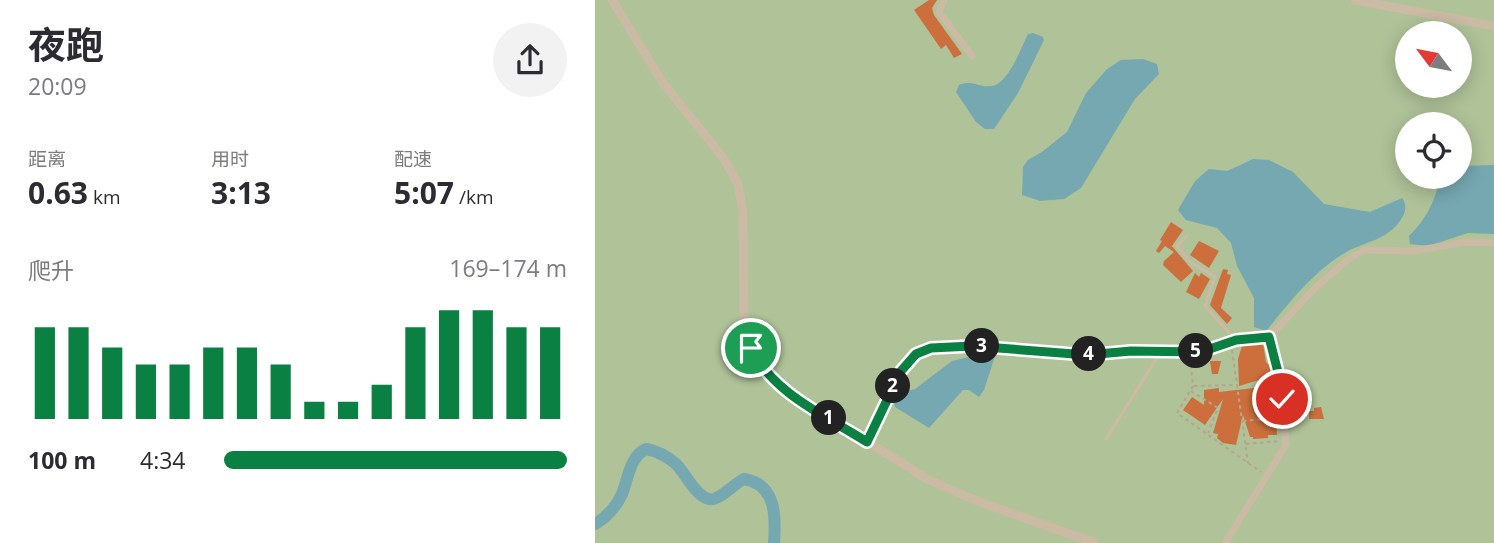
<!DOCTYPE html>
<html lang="zh">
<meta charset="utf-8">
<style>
body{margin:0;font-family:"Open Sans","Noto Sans SC",sans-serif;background:#f2f2f3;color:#2b2b33;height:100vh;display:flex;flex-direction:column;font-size:26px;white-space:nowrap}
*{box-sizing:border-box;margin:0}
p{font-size:23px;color:#7c7c81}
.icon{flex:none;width:38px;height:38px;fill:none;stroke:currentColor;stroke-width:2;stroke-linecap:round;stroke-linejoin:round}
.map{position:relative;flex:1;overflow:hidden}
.panel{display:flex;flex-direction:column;background:#fff;width:595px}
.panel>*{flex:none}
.needle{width:46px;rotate:302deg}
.buttons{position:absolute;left:800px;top:21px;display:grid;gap:14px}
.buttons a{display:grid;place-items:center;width:77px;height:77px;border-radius:50%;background:#fff;box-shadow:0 4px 18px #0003;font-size:35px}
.pin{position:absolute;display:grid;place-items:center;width:60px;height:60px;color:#fff;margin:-30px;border:4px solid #fff;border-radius:50%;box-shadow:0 2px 7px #0007}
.km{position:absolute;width:35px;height:35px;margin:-18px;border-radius:50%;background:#222;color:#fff;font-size:19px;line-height:35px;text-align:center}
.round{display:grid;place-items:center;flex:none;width:74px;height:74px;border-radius:37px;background:#f2f2f3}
.summary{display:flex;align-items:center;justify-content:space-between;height:119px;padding:0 28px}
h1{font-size:38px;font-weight:700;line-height:52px}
.stats{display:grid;grid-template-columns:repeat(3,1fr);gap:10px;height:119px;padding:7px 28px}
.stats div{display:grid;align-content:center}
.stats b{font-size:30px;font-weight:700}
.stats small{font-size:19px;font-weight:400}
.stats p{font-size:19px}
.chart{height:196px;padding:14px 28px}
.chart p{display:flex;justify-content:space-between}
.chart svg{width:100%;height:126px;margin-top:7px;stroke:#0b8043;stroke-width:6}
ul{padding:0 28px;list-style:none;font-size:23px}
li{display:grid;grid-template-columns:112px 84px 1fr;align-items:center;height:52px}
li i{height:18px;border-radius:9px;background:#0b8043}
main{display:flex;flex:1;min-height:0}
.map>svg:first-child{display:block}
.green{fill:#afc298;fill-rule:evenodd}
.water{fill:#76a8b1}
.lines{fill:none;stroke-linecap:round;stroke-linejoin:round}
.river{stroke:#76a8b1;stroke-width:12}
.building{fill:#cc6f3d}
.path{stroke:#b7a48e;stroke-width:2;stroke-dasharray:3.5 3.5;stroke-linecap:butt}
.service{stroke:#cbbaa4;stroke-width:3.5}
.minor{stroke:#cbbaa4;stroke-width:7}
.tertiary{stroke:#cbbaa4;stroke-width:9}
.route-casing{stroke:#fff;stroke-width:14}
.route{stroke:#0b8043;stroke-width:9}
</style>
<main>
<section class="panel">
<div class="summary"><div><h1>夜跑</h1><p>20:09</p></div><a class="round"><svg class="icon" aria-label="share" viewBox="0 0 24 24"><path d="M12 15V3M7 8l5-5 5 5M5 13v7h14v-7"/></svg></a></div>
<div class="stats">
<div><p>距离</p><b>0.63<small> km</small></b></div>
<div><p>用时</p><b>3:13</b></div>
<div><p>配速</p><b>5:07<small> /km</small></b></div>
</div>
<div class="chart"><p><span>爬升</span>169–174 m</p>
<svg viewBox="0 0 160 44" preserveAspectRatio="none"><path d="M5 44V12M15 44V12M25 44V19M35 44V25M45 44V25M55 44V19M65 44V19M75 44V25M85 44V38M95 44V38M105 44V32M115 44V12M125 44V6M135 44V6M145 44V12M155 44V12"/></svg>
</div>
<ul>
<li><b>100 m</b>4:34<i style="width:100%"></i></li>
</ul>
</section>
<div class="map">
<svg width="899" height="543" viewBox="0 0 899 543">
<rect width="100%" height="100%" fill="#f2e9d8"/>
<path class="green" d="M0,0h899v543h-899zM812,33h52v53h-52zM812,124h52v53h-52z"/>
<path class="water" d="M438,33l10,4 1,3 -26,53 -24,36h-9l-9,-7 -20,-30 3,-7c15,-6 19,3 32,1 17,-1 30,-38 37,-52z
M548,59l14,5 2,10 -24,25 -54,89 -17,11 -24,2 -18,-6 1,-28 5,-7 14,-8 25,-20 19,-39 21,-24 14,-9z
M658,159l16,1 24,12 31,32 46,8 32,-14c7,9 2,19 -6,28 -13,14 -33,17 -48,25 -34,19 -58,51 -82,80l-12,-4v-29l-17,-32 -6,-23 -14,-15 -31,-8 -8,-10 17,-29 14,-12 18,2z
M899,165v69l-26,-1 -40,13 -18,-2 -1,-8c16,-15 28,-37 30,-59h20l1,-11z
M391,353l9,3 -11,34 -5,7 -10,-7h-6l-34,38 -34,-21 -2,-7 6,-7 16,-4 37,-28z"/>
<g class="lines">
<path class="river" d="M0,524c12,-7 21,-17 27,-30 6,-15 8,-38 24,-45 11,2 21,7 30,15 9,8 24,42 40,34 10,-4 18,-14 28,-19 32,5 32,37 30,64"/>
</g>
<path class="building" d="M334,0h8l-5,8 2,7 28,39 -8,4 -8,-13 -5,4 -27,-39z
M576,222l12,8 -11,16 -1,-1 22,26 -12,11 -18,-17 1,-4 10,-9 -9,-6 -6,7 -3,-2 6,-10 -2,-1z
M604,241l20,10 -10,17 -19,-13z
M628,269l5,1 -1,4 4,1 -10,33 11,10 -5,6 -17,-19z
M600,273l4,4 2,-4 9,6 -11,20 -13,-7z
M668,344l3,18 4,4 3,10 -34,10 -1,-27 4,-13z
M615,361h11l-3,13h-6z
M676,386l1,21h4l1,28h-9v3l-15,1v-2h-3l-7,-22 -7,30 -13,-2 -6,-5 1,-4 -5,-1 10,-34 -18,26 -22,-15 9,-13 12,8v-15l15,-2v4z
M726,407l3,12h-15v-8h5v-3z"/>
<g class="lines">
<path class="path" d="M637,350l16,113
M595,358l3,28 -16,27 84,59
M599,386l43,-1
M596,391l27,17 -10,25
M648,421l33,-3
M651,444l33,-3"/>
<path class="service" d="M591,237l-9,9 13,16 25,15 -10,29 30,33
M511,439l54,-86"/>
<path class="minor" d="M349,0l-5,12 33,44
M272,442l19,-44 15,-27 15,-17 15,-6 41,-2 115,9 44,-4 70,1 35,-12 33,-3 47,-50 34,-29 15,-8 48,1 54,-9 27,1
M630,543l61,-98 -6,-65 -11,-43"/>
<path class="tertiary" d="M17,0l51,83 61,76 14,25 5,28 1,114 7,21 12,22 24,22 140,88 50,22 118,42
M760,0l139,26"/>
</g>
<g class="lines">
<defs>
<path id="route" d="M156,348c21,45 75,68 116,94l34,-71 15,-17 15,-6 41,-2 115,9 44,-4 70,1 35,-12 33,-3 11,43 2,19"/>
</defs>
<use href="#route" class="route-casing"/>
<use href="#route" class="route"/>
</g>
</svg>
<div class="buttons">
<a><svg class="needle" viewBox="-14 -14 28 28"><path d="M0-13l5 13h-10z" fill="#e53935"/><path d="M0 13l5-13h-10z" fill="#7c7c81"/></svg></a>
<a><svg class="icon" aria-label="locate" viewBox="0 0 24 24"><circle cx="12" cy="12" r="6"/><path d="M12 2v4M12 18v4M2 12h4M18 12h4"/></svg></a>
</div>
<div class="pin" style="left:156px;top:348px;background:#1e9e55"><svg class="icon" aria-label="arrive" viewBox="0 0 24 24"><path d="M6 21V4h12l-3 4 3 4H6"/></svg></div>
<div class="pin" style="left:687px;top:399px;background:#d93025"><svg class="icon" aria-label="check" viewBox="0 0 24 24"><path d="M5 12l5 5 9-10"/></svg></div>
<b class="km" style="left:234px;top:418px">1</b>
<b class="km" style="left:298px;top:386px">2</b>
<b class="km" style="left:387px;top:346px">3</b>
<b class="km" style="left:494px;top:354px">4</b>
<b class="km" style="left:601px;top:351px">5</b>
</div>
</main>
